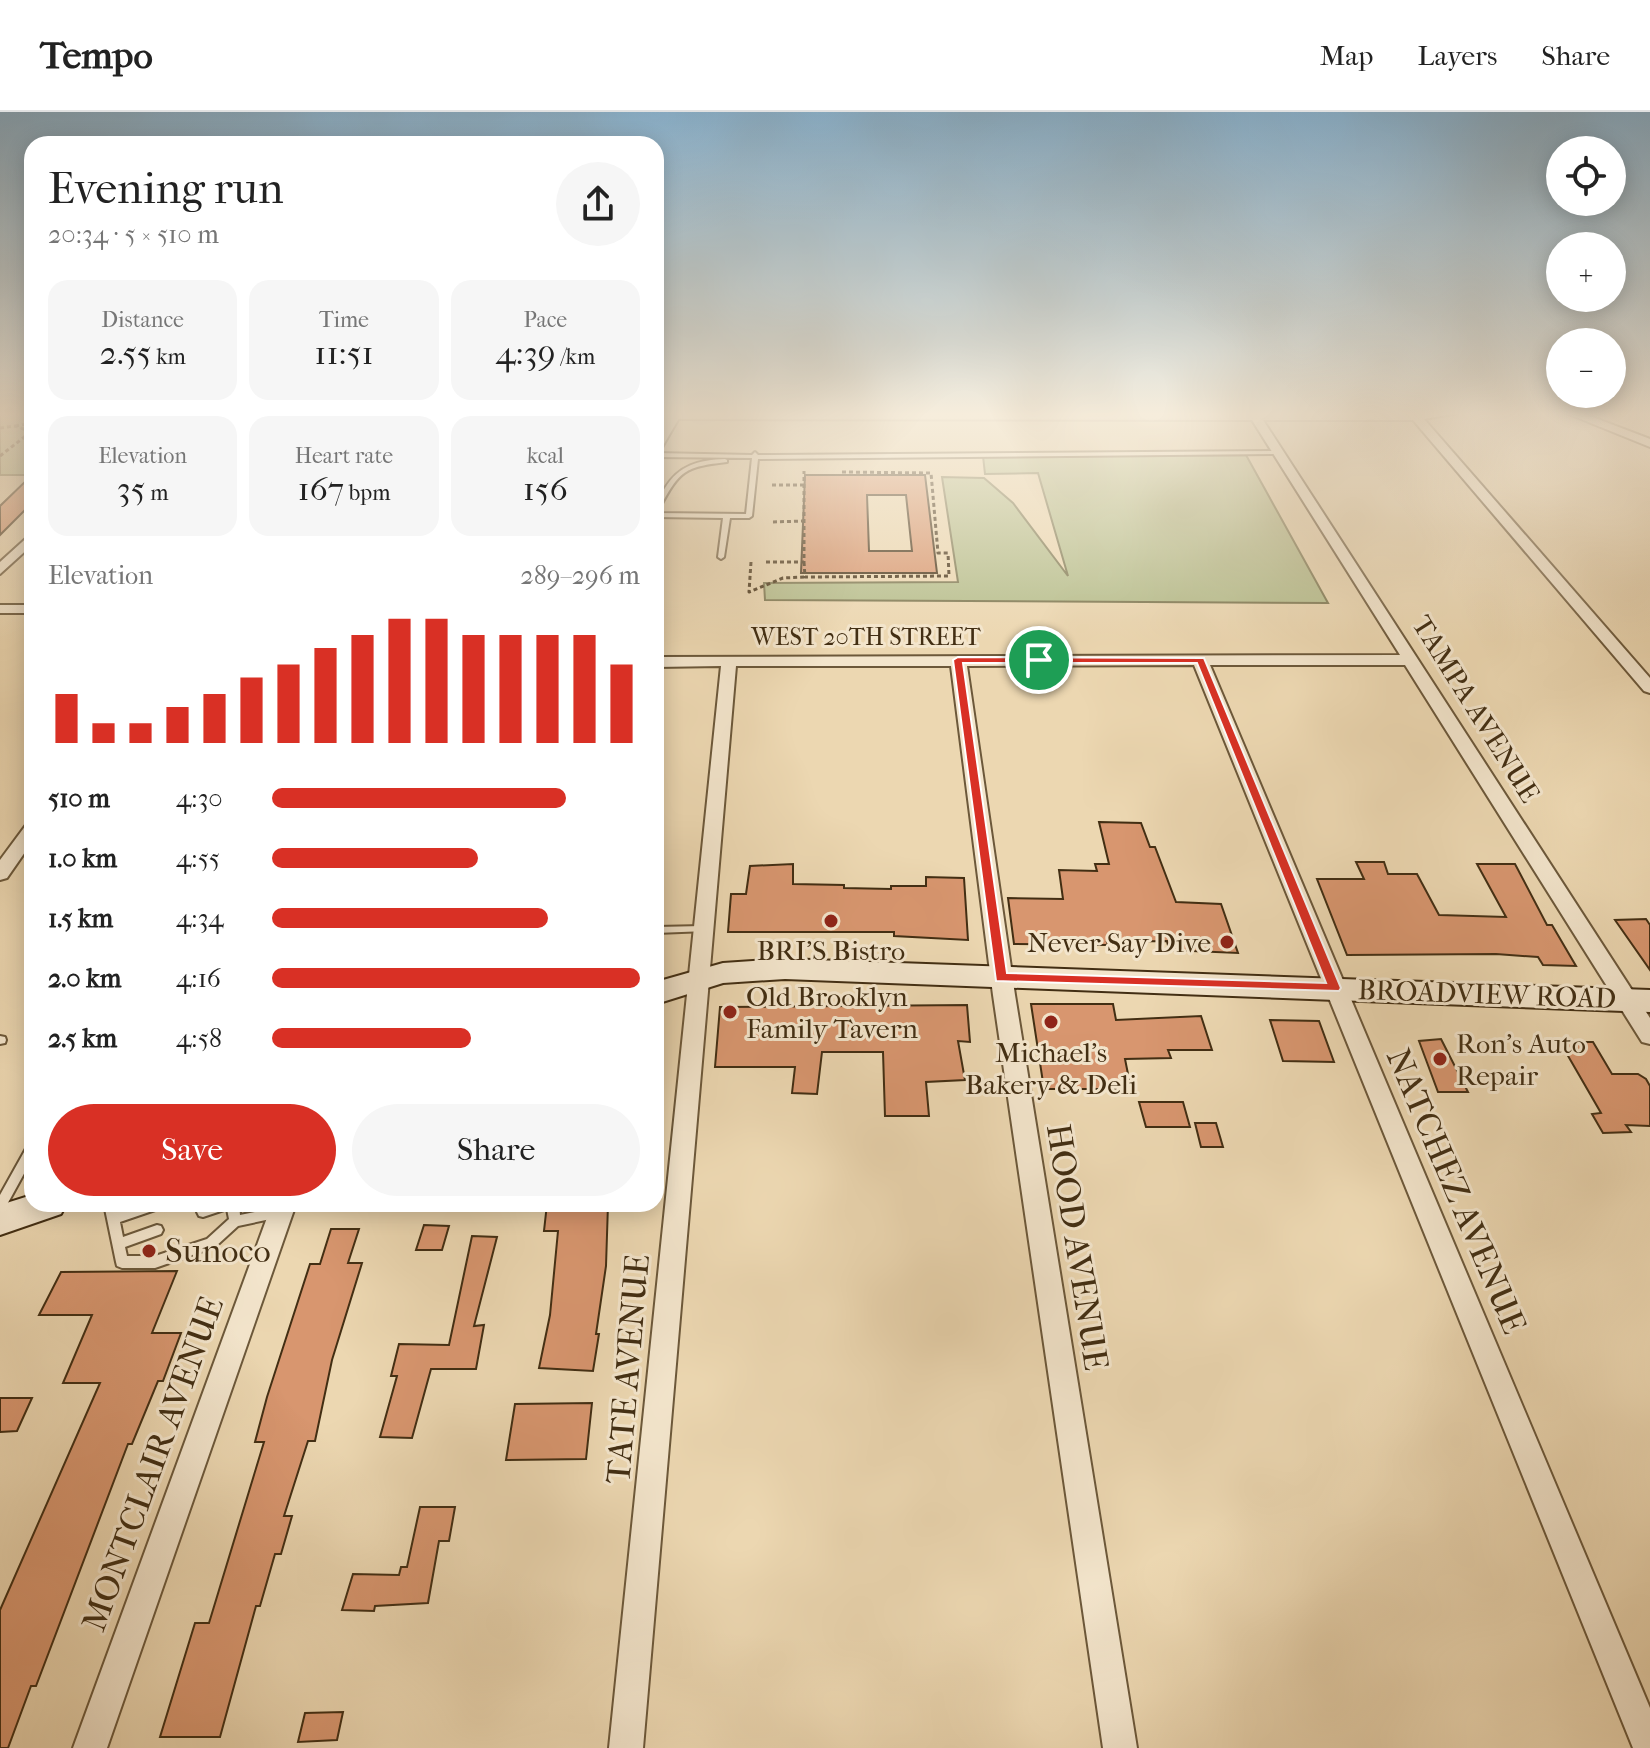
<!DOCTYPE html>
<meta charset="utf-8">
<style>
body{margin:0;font-family:"IM FELL French Canon",serif;background:#f6f6f6;color:#222;height:100vh;display:flex;flex-direction:column;font-size:30px;white-space:nowrap}
*{box-sizing:border-box;margin:0}
p{font-size:26px;color:#767676}
.icon{flex:none;width:44px;height:44px;fill:none;stroke:currentColor;stroke-width:2;stroke-linecap:round;stroke-linejoin:round}
.map{position:relative;flex:1;overflow:hidden}
.drawer{position:absolute;left:24px;top:24px;width:640px;height:1076px;display:flex;flex-direction:column;background:#fff;border-radius:24px;box-shadow:0 4px 20px #0003}
.drawer>*{flex:none}
.fabs{position:absolute;left:1546px;top:24px;display:grid;gap:16px}
.fabs a{display:grid;place-items:center;width:80px;height:80px;border-radius:50%;background:#fff;box-shadow:0 4px 20px #0003;font-size:40px}
.pin{position:absolute;display:grid;place-items:center;width:68px;height:68px;color:#fff;margin:-34px;border:4px solid #fff;border-radius:50%;box-shadow:0 2px 8px #0007}
.round{display:grid;place-items:center;flex:none;width:84px;height:84px;border-radius:42px;background:#f6f6f6}
.summary{display:flex;align-items:center;justify-content:space-between;height:136px;padding:0 24px}
h1{font-size:44px;font-weight:600;line-height:60px}
.stats{display:grid;grid-template-columns:repeat(3,1fr);gap:12px;height:136px;padding:8px 24px}
.stats div{display:grid;align-content:center;border-radius:20px;background:#f6f6f6;text-align:center}
.stats b{font-size:34px;font-weight:600}
.stats small{font-size:22px;font-weight:400}
.stats p{font-size:22px}
.chart{height:224px;padding:16px 24px}
.chart p{display:flex;justify-content:space-between}
.chart svg{width:100%;height:144px;margin-top:8px;stroke:#d93025;stroke-width:6}
.button{display:flex;gap:16px;margin-top:auto;padding:16px 24px}
.button a{flex:1;height:92px;border-radius:48px;background:#d93025;color:#fff;font-size:32px;font-weight:600;line-height:92px;text-align:center}
.button a+a{background:#f6f6f6;color:#222}
ul{padding:0 24px;list-style:none;font-size:26px}
li{display:grid;grid-template-columns:128px 96px 1fr;align-items:center;height:60px}
li i{height:20px;border-radius:10px;background:#d93025}
header{display:flex;align-items:center;gap:48px;box-sizing:border-box;height:112px;padding:0 40px;background:#fff;border-bottom:2px solid #e0e0e0}
header strong{font-size:38px}
nav{display:flex;gap:44px;margin-inline-start:auto;font-size:28px}
.map>svg:first-child{display:block}
.green{fill:#b6be8d;stroke:#7c7650;stroke-width:2}
.building{fill:#d8966f;stroke:#422e13;stroke-width:2;fill-rule:evenodd}
.lines{fill:none;stroke-linecap:round;stroke-linejoin:round}
.service-casing{stroke:#6c583a;stroke-width:4}
.minor-casing{stroke:#6c583a;stroke-width:4}
.tertiary-casing{stroke:#6c583a;stroke-width:4}
.secondary-casing{stroke:#422e13;stroke-width:4}
.path{stroke:#422e13;stroke-width:3;stroke-dasharray:4 3;stroke-linecap:butt}
.service{fill:#f3e5cc;fill-rule:evenodd}
.minor{fill:#f3e5cc;fill-rule:evenodd}
.tertiary{fill:#f3e5cc;fill-rule:evenodd}
.secondary{fill:#f3e5cc;fill-rule:evenodd}
.route{fill:#d93025;stroke:#fff;stroke-width:2;fill-rule:evenodd}
.poi-dot{fill:#8f2418;stroke:#f3e5cc;stroke-width:3}
.labels{text-anchor:middle;dominant-baseline:central;stroke-width:6;stroke-linejoin:round;paint-order:stroke}
.far-street-label{font-size:24px;fill:#422e13;stroke:#f3e5cc}
.street-label{font-size:28px;fill:#422e13;stroke:#f3e5cc}
.poi-label{font-size:28px;fill:#422e13;stroke:#f3e5cc}
.near-street-label{font-size:34px;fill:#422e13;stroke:#f3e5cc}
.near-poi-label{font-size:34px;fill:#422e13;stroke:#f3e5cc;text-anchor:start}
</style>
<header>
<strong>Tempo</strong>
<nav><a>Map</a><a>Layers</a><a>Share</a></nav>
</header>
<div class="map">
<svg width="1650" height="1636" viewBox="0 0 1650 1636">
<rect width="100%" height="100%" fill="#ecd7b1"/>
<filter id="stains"><feTurbulence type="fractalNoise" baseFrequency=".0025" numOctaves="4"/><feColorMatrix values="0 0 0 0 .2 0 0 0 0 .09 0 0 0 0 .02 0 0 0 .5 -.17"/></filter>
<radialGradient id="worn" r=".72"><stop offset=".6" stop-color="#630" stop-opacity="0"/><stop offset="1" stop-color="#630" stop-opacity=".3"/></radialGradient>
<path class="green" d="M0,301h32v62h-32z
M1246,343l82,148 -563,-3 -1,-17 194,-1 -16,-105 42,1 29,25 55,73 -30,-103 -53,1 -2,-18z"/>
<path class="building" d="M32,363v28l-32,32v-29z
M805,363h120l12,98h-136zM867,383h39l6,56h-43z
M1099,710l42,1 9,24h5l21,55 45,2 17,49 -69,-3 -2,-9 -60,1 1,3 -94,-1 -6,-46 55,1 -4,-29 38,1 -2,-7h14z
M1356,750h28l4,12h29l22,41 67,2 -29,-53h38l32,61h5l24,41 -33,-1 -5,-8 -42,-3 -149,1 -30,-76h47z
M793,752v20l51,1v3l47,1v-3h35v-9l38,1 4,62 -74,-4v-4h-166l3,-38h15l4,-28z
M1646,807l4,6v45l-35,-50z
M1031,892h82l3,16 85,-4 11,34h-44l3,8 -46,1 6,30h-87z
M967,893l3,37 -12,-1 7,39 -39,2 3,34h-44l-2,-64h-61l-5,42 -25,-1 3,-26h-80l5,-60z
M1270,908l49,1 15,41 -51,-1z
M1441,927l27,53h-30l-19,-51z
M1560,930h33l19,32h26l8,5 4,7v40l-24,-1 5,7 -28,1 -11,-19 9,-1z
M1139,990h44l7,25h-44z
M1195,1011h21l7,24h-22z
M547,1092h61l-2,62 -10,68h3l-6,37 -54,-3 11,-53 8,-84h-14z
M424,1113l25,1 -7,24h-26z
M331,1117h28l-11,34h14l-30,97 -17,81h-7l-24,75h8l-11,38h-6l-15,52h-4l-36,131h-60l35,-114h14l55,-181h-9l12,-45 43,-133h10z
M472,1124l25,1 -23,89 10,-1 -8,44h-45l-19,69 -32,-1 17,-61h-6l8,-32 50,1z
M177,1159l-25,62h29l-18,48h-5l-26,63h-4l-92,242h-5l-23,62h-8v-138l100,-227h-37l29,-68h-53l22,-43z
M0,1286h32l-15,33 -17,1z
M592,1291l-6,56 -80,1 9,-56z
M420,1395h35l-6,34h-10l-11,62 -53,3 -1,5 -32,-1 11,-36 46,1 2,-8h6z
M343,1600l-6,28 -39,2 7,-29z"/>
<g class="lines">
<defs>
<path id="service" d="M1279,339l2,1v2l-523,5 -6,57 -3,2h-19l-6,39 -3,2 -3,-2 5,-39 -67,-1v-4l90,1 6,-56 -96,-1v-4l96,2 3,-3 3,3h15z
M725,347l2,1v2c-43,5 -47,8 -68,47l-3,2c0,-9 4,-16 9,-23 14,-23 34,-28 60,-29z
M703,814l4,1 1,2 -1,2 -51,2v-6z
M0,924l5,1 1,3 -1,3 -5,1z
M32,1031v16l-28,51 -4,1v-16l28,-50z
M104,1092h12l2,8 24,-8h21l-2,4 -41,14 3,15 34,-12 4,1 2,4 -2,4 -36,13 2,9h28l52,-17 22,-20 -2,-10 -24,8 -4,-1 -2,-4 2,-4 12,-4h28l1,11 40,-8 4,1 2,4 -2,4 -4,1 -42,9 -23,21 -60,21h-33l-5,-2 -1,-4z"/>
<path id="minor" d="M656,301h802l-34,6 226,259v15l-6,-2 -231,-271h-150l387,598v26l-8,-2 -237,-377h-195l440,1043v40h-17l-439,-1083 -227,1 48,329 122,753h-34l-110,-753 -42,-329h-215l-93,1082h-34l112,-1082 -65,1v-10l744,-2 -148,-235 -596,-1z
M1566,301h16l68,26v8z
M32,421v12l-32,29v-12z
M0,493h32v8h-32z
M32,711v19l-25,36 -7,2v-20l26,-35z
M272,1092h24l-189,544h-34z"/>
<path id="tertiary" d="M668,301h14l-21,36 -5,1v-16z"/>
<path id="secondary" d="M785,847l865,31v22l-865,-33 -62,4 -67,21v-22l67,-19z
M32,1083v9h34l-5,10 -61,21v-30z"/>
</defs>
<use href="#service" class="service-casing"/>
<use href="#minor" class="minor-casing"/>
<use href="#tertiary" class="tertiary-casing"/>
<use href="#secondary" class="secondary-casing"/>
<path class="path" d="M15,314l17,-3
M0,316l15,-2 17,6
M0,344l32,-25
M842,360l89,1 7,80h10
M772,373h32
M773,410l29,-1
M751,450l-2,30 34,-14 22,-1
M766,450h38v-91
M804,450l1,15 144,-1 -1,-23"/>
<use href="#service" class="service"/>
<use href="#minor" class="minor"/>
<use href="#tertiary" class="tertiary"/>
<use href="#secondary" class="secondary"/>
</g>
<linearGradient id="sky" x2="0" y2="1"><stop stop-color="#89b5d4"/><stop offset="0.57" stop-color="#f6eddc"/><stop offset="1" stop-color="#f6eddc" stop-opacity="0"/></linearGradient>
<rect width="1650" height="530" fill="url(#sky)"/>
<path class="route" d="M958,545l246,1 137,330 -2,3 -343,-10 -43,-321zM963,551h234l129,320 -319,-10z"/>
<g class="poi-dot">
<circle cx="831" cy="809" r="8"/>
<circle cx="1227" cy="830" r="8"/>
<circle cx="730" cy="900" r="8"/>
<circle cx="1051" cy="910" r="8"/>
<circle cx="1440" cy="947" r="8"/>
<circle cx="149" cy="1139" r="8"/>
</g>
<g class="labels">
<g class="far-street-label">
<text x="866" y="525">WEST 20TH STREET</text>
</g>
<g class="street-label">
<text transform="translate(1476 597) rotate(58)">TAMPA AVENUE</text>
<text transform="translate(1487 882) rotate(2)">BROADVIEW ROAD</text>
</g>
<g class="poi-label">
<text x="1211" y="830" text-anchor="end">Never Say Dive</text>
<text x="831" y="838">BRI'S Bistro</text>
<text x="746" y="884" text-anchor="start">Old Brooklyn<tspan x="746" dy="32">Family Tavern</tspan></text>
<text x="1456" y="931" text-anchor="start">Ron's Auto<tspan x="1456" dy="32">Repair</tspan></text>
<text x="1051" y="940">Michael's<tspan x="1051" dy="32">Bakery &amp; Deli</tspan></text>
</g>
<g class="near-street-label">
<text transform="translate(1456 1079) rotate(67)">NATCHEZ AVENUE</text>
<text transform="translate(1077 1135) rotate(81)">HOOD AVENUE</text>
<text transform="translate(628 1257) rotate(-85)">TATE AVENUE</text>
<text transform="translate(153 1352) rotate(-70)">MONTCLAIR AVENUE</text>
</g>
<g class="near-poi-label">
<text x="165" y="1139">Sunoco</text>
</g>
</g>
<rect width="100%" height="100%" filter="url(#stains)"/>
<rect width="100%" height="100%" fill="url(#worn)"/>
</svg>
<div class="fabs">
<a><svg class="icon" aria-label="locate" viewBox="0 0 24 24"><circle cx="12" cy="12" r="6"/><path d="M12 2v4M12 18v4M2 12h4M18 12h4"/></svg></a>
<a>+</a>
<a>−</a>
</div>
<div class="pin" style="left:1039px;top:548px;background:#1e9e55"><svg class="icon" aria-label="arrive" viewBox="0 0 24 24"><path d="M6 21V4h12l-3 4 3 4H6"/></svg></div>
<section class="drawer">
<div class="summary"><div><h1>Evening run</h1><p>20:34 · 5 × 510 m</p></div><a class="round"><svg class="icon" aria-label="share" viewBox="0 0 24 24"><path d="M12 15V3M7 8l5-5 5 5M5 13v7h14v-7"/></svg></a></div>
<div class="stats">
<div><p>Distance</p><b>2.55<small> km</small></b></div>
<div><p>Time</p><b>11:51</b></div>
<div><p>Pace</p><b>4:39<small> /km</small></b></div>
</div>
<div class="stats">
<div><p>Elevation</p><b>35<small> m</small></b></div>
<div><p>Heart rate</p><b>167<small> bpm</small></b></div>
<div><p>kcal</p><b>156</b></div>
</div>
<div class="chart"><p><span>Elevation</span>289–296 m</p>
<svg viewBox="0 0 160 44" preserveAspectRatio="none"><path d="M5 44V29M15 44V38M25 44V38M35 44V33M45 44V29M55 44V24M65 44V20M75 44V15M85 44V11M95 44V6M105 44V6M115 44V11M125 44V11M135 44V11M145 44V11M155 44V20"/></svg>
</div>
<ul>
<li><b>510 m</b>4:30<i style="width:80%"></i></li>
<li><b>1.0 km</b>4:55<i style="width:56%"></i></li>
<li><b>1.5 km</b>4:34<i style="width:75%"></i></li>
<li><b>2.0 km</b>4:16<i style="width:100%"></i></li>
<li><b>2.5 km</b>4:58<i style="width:54%"></i></li>
</ul>
<div class="button"><a>Save</a><a>Share</a></div>
</section>
</div>
